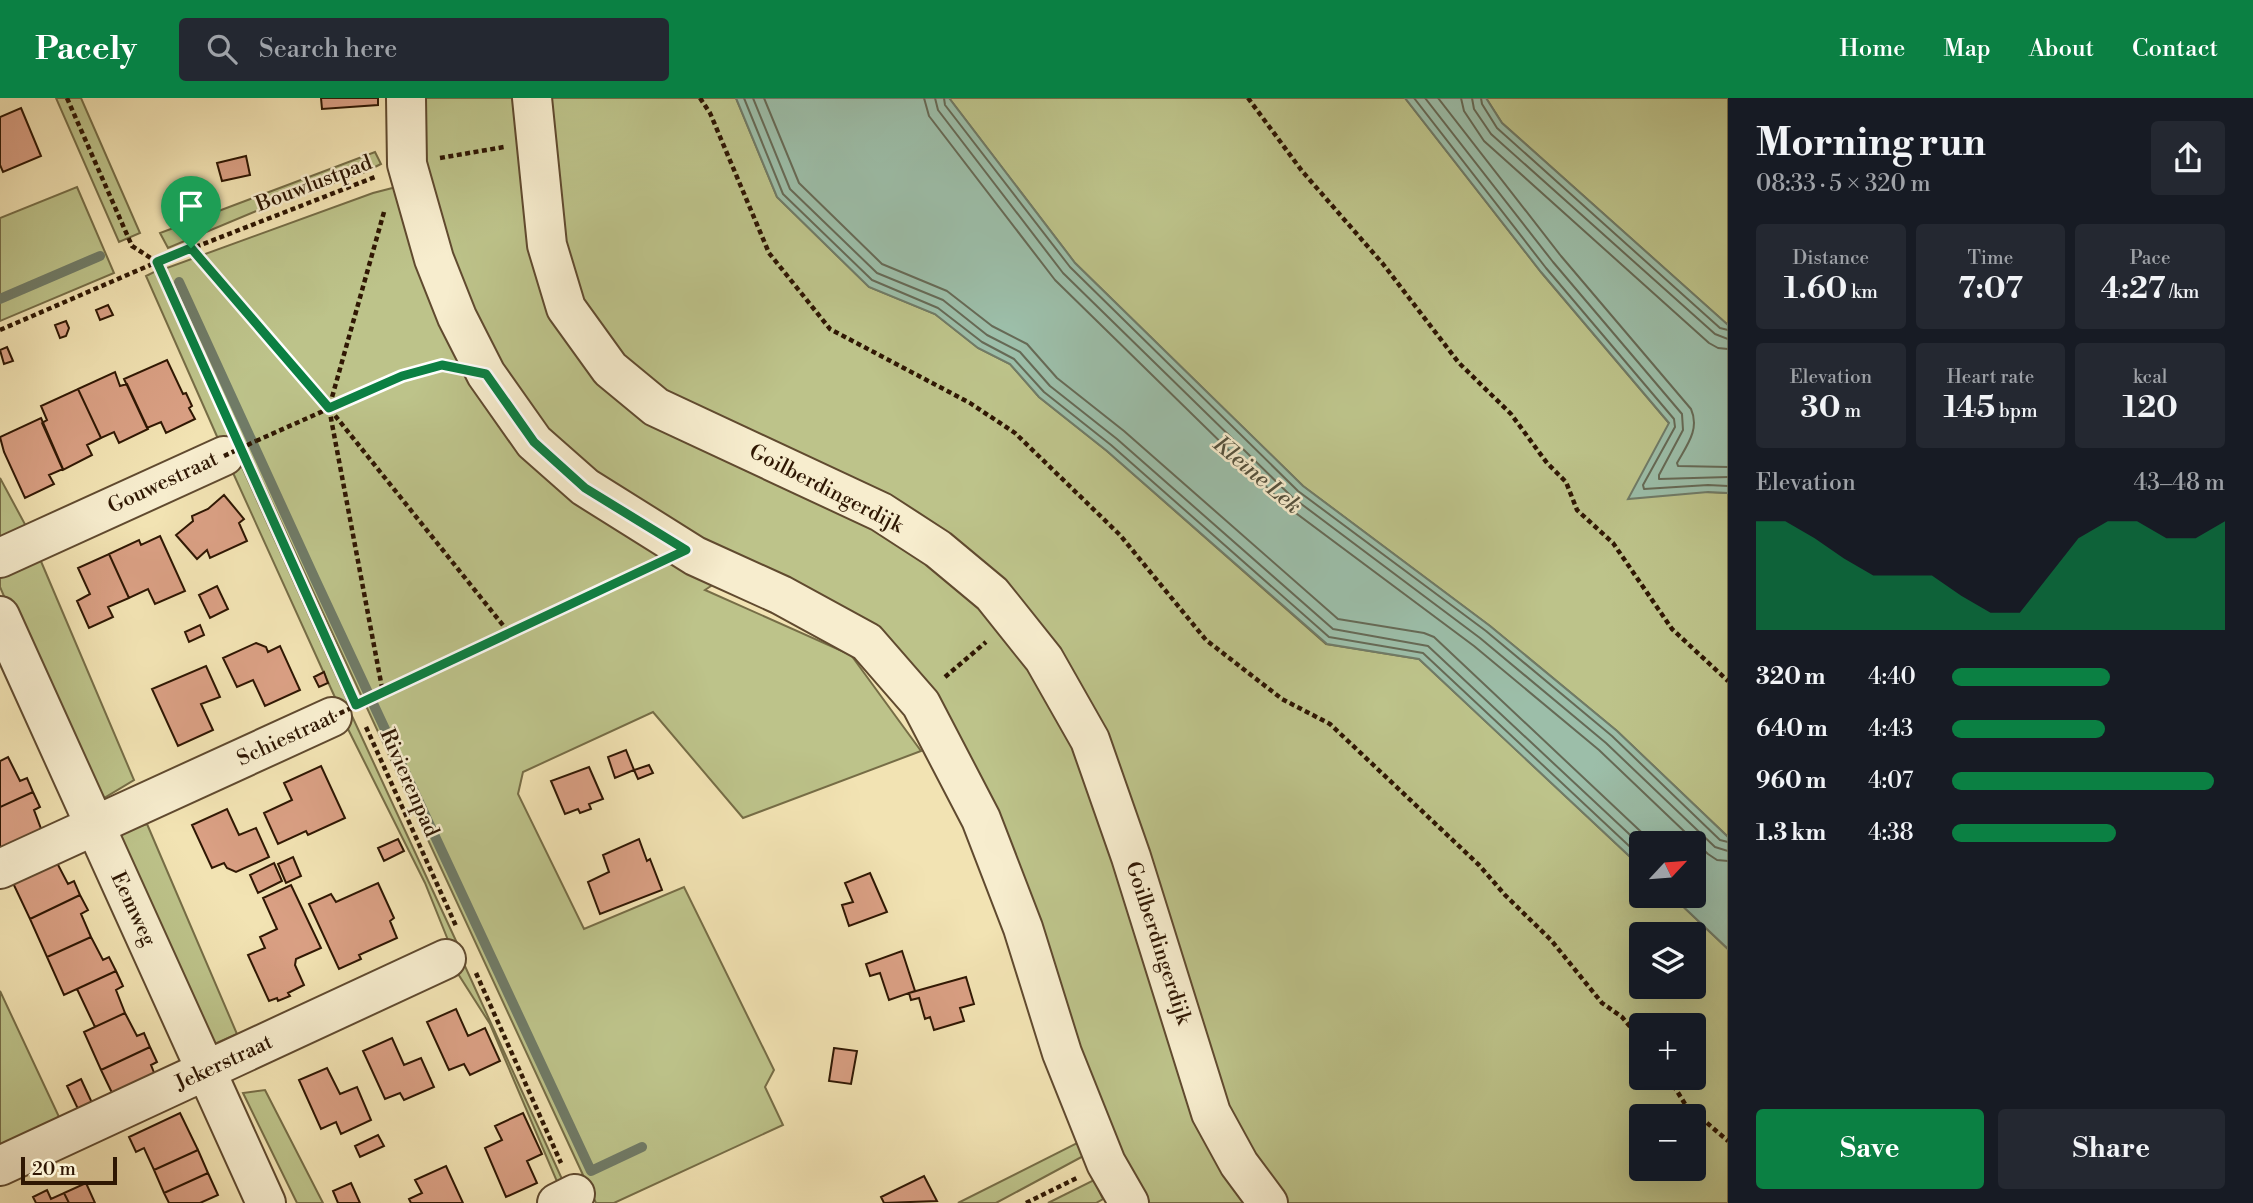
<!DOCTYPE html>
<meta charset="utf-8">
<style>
body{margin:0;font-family:"Libre Bodoni",serif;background:#242831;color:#f1f3f6;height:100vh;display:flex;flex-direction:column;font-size:26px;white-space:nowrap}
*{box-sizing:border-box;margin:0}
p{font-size:23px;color:#9ea1a6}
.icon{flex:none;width:38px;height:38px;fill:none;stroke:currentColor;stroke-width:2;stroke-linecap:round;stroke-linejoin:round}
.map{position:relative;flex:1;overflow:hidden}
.side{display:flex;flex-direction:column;background:#171b24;width:525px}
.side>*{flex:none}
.needle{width:46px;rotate:64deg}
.fabs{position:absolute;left:1629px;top:733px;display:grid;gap:14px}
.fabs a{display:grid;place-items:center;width:77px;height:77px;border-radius:7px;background:#171b24;box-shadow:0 7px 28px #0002;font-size:35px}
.scale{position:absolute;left:21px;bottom:18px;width:96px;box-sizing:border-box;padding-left:7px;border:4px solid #2f1703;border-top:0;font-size:19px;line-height:24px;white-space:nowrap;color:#2f1703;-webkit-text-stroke:5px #f7edce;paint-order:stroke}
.pin{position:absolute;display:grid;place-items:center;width:60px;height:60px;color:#fff;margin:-72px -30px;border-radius:50% 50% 50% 0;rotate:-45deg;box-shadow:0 0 7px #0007}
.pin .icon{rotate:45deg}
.round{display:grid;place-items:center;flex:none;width:74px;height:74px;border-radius:7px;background:#242831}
.summary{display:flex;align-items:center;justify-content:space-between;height:119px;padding:0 28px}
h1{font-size:38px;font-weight:700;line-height:52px}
.metrics{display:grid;grid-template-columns:repeat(3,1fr);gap:10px;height:119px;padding:7px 28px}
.metrics div{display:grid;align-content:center;border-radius:7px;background:#242831;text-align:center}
.metrics b{font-size:30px;font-weight:700}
.metrics small{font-size:19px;font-weight:400}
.metrics p{font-size:19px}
.chart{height:196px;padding:14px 28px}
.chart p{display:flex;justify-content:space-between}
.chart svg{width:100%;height:126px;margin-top:7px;fill:#0b8043;opacity:.7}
.primary-button{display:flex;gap:14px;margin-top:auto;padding:14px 28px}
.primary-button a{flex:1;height:80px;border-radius:7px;background:#0b8043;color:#fff;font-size:28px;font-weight:700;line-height:80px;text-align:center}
.primary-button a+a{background:#242831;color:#f1f3f6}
ul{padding:0 28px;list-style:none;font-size:23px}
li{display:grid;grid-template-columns:112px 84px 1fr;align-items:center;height:52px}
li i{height:18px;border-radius:9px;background:#0b8043}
header{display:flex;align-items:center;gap:42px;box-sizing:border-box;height:98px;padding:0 35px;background:#0b8043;color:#fff}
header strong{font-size:33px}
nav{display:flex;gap:38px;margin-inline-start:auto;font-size:24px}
.search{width:490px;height:63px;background:#242831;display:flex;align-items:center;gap:18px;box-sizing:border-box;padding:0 24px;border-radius:7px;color:#9ea1a6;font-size:26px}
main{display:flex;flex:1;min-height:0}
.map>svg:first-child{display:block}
.green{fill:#bdc38a;stroke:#766d46;stroke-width:2;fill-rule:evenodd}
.water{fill:#9cbea9;stroke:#707b67;stroke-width:2}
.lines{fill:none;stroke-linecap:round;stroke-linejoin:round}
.shore{stroke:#666a56;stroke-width:2}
.stream{stroke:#707b67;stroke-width:10}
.building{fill:#daa084;stroke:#2f1703;stroke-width:2}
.minor-casing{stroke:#604a2f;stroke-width:42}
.path{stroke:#2f1703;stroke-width:4.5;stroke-dasharray:5 3.5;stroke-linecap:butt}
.minor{stroke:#f7edce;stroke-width:38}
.path-bridge{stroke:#2f1703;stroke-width:4.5;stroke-dasharray:5 3.5;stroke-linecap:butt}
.route-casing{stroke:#fff;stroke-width:14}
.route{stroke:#0b8043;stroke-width:9}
.labels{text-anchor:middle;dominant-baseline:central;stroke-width:5;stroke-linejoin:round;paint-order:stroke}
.street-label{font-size:21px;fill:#2f1703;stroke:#f7edce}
.water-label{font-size:23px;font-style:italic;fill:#55513d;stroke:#f7edce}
</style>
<header>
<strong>Pacely</strong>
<div class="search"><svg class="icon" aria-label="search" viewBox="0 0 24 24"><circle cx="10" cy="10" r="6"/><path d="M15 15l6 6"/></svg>Search here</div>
<nav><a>Home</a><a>Map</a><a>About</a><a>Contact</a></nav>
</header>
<main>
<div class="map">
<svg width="1728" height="1105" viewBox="0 0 1728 1105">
<rect width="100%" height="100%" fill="#f2e3b3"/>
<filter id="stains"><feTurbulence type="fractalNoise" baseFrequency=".00286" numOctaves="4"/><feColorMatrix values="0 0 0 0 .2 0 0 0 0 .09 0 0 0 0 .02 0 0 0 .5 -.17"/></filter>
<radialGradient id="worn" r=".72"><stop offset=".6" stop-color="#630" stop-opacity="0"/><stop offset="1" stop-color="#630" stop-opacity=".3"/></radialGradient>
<path class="green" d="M56,0h25l59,135 -21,9z
M416,0h106l78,277 276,149 107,78 96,144 173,457h-110l-246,-546 -202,-114 -132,-91 -86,-116 -57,-167z
M542,0h194l41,99 92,90 66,27 43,34 32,16 29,33 68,54 219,193 93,15 222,208 1,29h30l56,53v254h-446l-35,-45 -105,-304 -144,-266 -333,-188 -44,-41 -42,-59 -21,-58zM1642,836h52v53h-52zM1642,928h52v52h-52zM1642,1018h52v53h-52z
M949,0h456l136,174 128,151 39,69 20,1v344l-111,-106 -127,-105 -187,-140 -228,-223z
M1486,0h242v227l-226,-202z
M375,54l6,12 -16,8 -99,35 -98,41 -8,-15z
M408,86l85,212 230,182 -18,12 146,65 70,96 -178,67 -90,-106 -130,60 -5,22 66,135 100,-42 90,183 -9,17 18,38 -169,78h-18l-13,-28 -419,-906 209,-76z
M77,89l37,86 -114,48v-103z
M156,173l78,173 -11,6 -77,-174z
M238,360l110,244 -10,2 -109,-240z
M0,380l27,50 -27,14z
M40,461l94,221 -40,24 -94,-217v-14z
M352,618l105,227 -5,7 -27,-67 -81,-162z
M147,726l90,210 -29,13 -98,-211z
M464,866l103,226 -6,1 -71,-167 -35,-55z
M0,893l60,128 -60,27z
M265,992l58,113h-26l-54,-110z
M1083,1042l6,13 -93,50h-38z
M1094,1082l9,19 -7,4h-48z"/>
<path class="water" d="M736,0h213l126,165 228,223 187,140 127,105 111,106v112l-56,-53h22v-52h-52l-1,23 -222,-208 -92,-15 -220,-193 -68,-54 -29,-33 -32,-16 -43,-34 -66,-27 -92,-90z
M1405,0h81l16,25 226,202v168l-20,-1 -80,7 41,-76 -128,-151z"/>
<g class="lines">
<path class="shore" d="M744,0l39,96 89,86 66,28 44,34 32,17 30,33 67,53 218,192 94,16 219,205
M753,0l37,91 87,84 66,27 44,35 33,17 30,34 67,53 216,190 95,17 214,200
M764,0l35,85 83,81 65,27 45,35 35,18 30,34 67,53 214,188 86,14 10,4 220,207
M924,0l5,18 126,164 230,225 189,141 125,104 109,104 9,6 11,1
M935,0l3,12 125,163 229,224 188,141 126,105 109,104 13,4
M944,0l1,7 125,162 228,224 188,140 126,105 108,104 8,2
M1414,0l132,170 128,151 1,8 -32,58 1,4 64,-4 20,1
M1425,0l128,164 129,152 1,16 -24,45v4l69,-2
M1438,0l123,158 130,153c9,20 -4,36 -14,54l1,3 50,1
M1461,0l3,13 20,30 225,202 9,5 10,1
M1472,0l2,11 17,25 224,200 13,5
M1481,0l1,6 15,24 223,200 8,2"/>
<path class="stream" d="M179,184l136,297 276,592 51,-24
M0,201l100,-43"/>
</g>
<path class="building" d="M321,0h57v7l-56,4z
M21,10l20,48 -38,16 -3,-7v-48z
M246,58l4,19 -28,6 -5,-18z
M108,207l5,10 -13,5 -4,-10z
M66,223l3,7 -3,8 -6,2 -5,-13z
M7,249l6,14 -9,3 -4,-14z
M167,262l16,34 3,-1 6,13 -3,2 6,11 -29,14 -5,-11 -14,6 -23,-49z
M115,274l5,14 7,-2 21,45 -29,14 -5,-11 -13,6 -23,-49z
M78,291l23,49 -14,7 5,10 -29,15 -21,-47 5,-3 -6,-14z
M41,320l22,51 -14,6 5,9 -29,14 -21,-46 -4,-15z
M224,397l20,24 -5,4 8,18 -37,17 -3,-8 -10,9 -21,-24 17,-14 -1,-5 16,-7z
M160,438l25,55 -30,13 -7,-15 -19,9 -20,-44 30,-14 2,5z
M109,456l20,44 -21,9 5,10 -24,11 -12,-27 13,-7 -12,-26z
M217,488l11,23 -18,9 -11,-23z
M200,527l4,10 -15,7 -4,-10z
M256,545l10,4 2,5 12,-6 20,44 -35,16 -12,-26 -16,7 -14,-29z
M206,568l14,31 -19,7 12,26 -35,16 -26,-57z
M324,574l4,11 -9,4 -5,-10z
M626,652l8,20 -19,8 -7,-21z
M8,659l12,24 7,-3 6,14 -33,15v-46z
M649,667l4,8 -15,6 -4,-9z
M321,668l24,52 -37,17 -2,-4 -28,13 -14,-31 28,-13 -8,-17z
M589,669l14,32 -14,5 2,5 -11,4 -2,-4 -13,5 -14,-33z
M33,694l7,15 -6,3 9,24 -43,15v-42z
M227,711l12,26 17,-7 13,29 -33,15 -9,-4 -3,-5 -12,5 -20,-43z
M398,741l6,12 -20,10 -6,-13z
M639,741l8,22 3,-2 12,31 -62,24 -12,-32 21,-10 -6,-17z
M293,759l8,19 -15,7 -8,-19z
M56,763l12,23 6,-3 6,14 -50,24 -18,-38z
M274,765l8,18 -24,12 -8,-18z
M870,775l17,39 -38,14 -7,-21 11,-3 -8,-19z
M378,785l16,35 -4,3 7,17 -38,17 2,4 -22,10 -30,-65 22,-10 5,8z
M291,787l30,63 -25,11 -1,6 9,20 -16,8 2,3 -12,5 -1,-3 -8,3 -21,-46 17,-7 -5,-11 17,-8 -14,-31z
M80,797l8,15 -7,4 10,23 -44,20 -17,-38z
M91,839l12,23 6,-3 7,14 -52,24 -17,-38z
M902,853l13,40 -26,9 -9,-27 -10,3 -4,-12z
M116,873l7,15 -7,4 9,23 -30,14 -18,-38z
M966,879l8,27 -14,4 4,13 -30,9 -4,-13 -5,2 -6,-21 -8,2 -2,-7z
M456,911l12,27 17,-8 15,33 -30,14 -6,-11 -15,6 -22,-48z
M125,915l12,23 7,-3 6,14 -49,23 -17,-38z
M392,940l12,27 17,-7 13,29 -30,13 -4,-7 -15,6 -22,-48z
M150,949l7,15 -6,3 4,10 -40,24 -14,-29z
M834,950l23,3 -6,33 -22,-3z
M327,970l13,26 17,-7 14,33 -30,14 -5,-12 -15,7 -22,-49z
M81,981l12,26 -14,6 -12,-25z
M180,1015l18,37 -44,20 -10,-22 -8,4 -7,-15z
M523,1015l19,41 -15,7 10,22 -31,14 -21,-49 17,-8 -7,-14z
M378,1037l6,11 -24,11 -5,-11z
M198,1052l10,23 -44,20 -10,-23z
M446,1068l17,37h-52l-2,-4 13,-6 -7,-13z
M208,1075l10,22 -18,8h-31l-5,-10z
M924,1078l13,25 -53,2 -3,-6z
M86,1085l9,20h-26l-5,-10z
M351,1085l9,20h-22l-5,-12z
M47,1092l4,9 13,-6 5,10h-33l-3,-6z"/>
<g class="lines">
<defs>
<path id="minor" d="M406,0l1,66 27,95 23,58 29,57 48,68 51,45 110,69 86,39 86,47 54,62 60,115 42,109 39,125 44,110 23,40
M532,0l15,147 19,63 44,61 46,38 225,105 57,37 54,45 52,65 46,81 41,117 80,256 28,51 29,39
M0,460l224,-102
M0,518l266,587
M0,771l332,-152
M0,1068l446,-207
M557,1105l18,-9"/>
</defs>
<use href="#minor" class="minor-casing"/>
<path class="path" d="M67,0l65,148 25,16 72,160
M700,0l10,15 59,140 61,76 140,74 45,30 105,102 86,105 76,59 48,25 149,141 26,30 46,45 51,63 20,14 20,24
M1248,0l54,73 81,93 76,99 52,51 36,49 19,19 11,28 36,33 59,86 56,52
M440,60l64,-11
M384,114l-55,196 54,285 265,-125
M191,150l138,160 181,226
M0,232l157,-68 218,-85
M256,343l146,-65 42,-10
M253,377l95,212
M945,579l41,-35
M366,629l90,199
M476,875l85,190
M1669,980l16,26 43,37
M1026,1105l51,-25"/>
<use href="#minor" class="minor"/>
<path class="path-bridge" d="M224,358l32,-15
M332,619l51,-24"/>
</g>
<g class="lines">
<defs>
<path id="route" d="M191,150l138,160 73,-32 40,-11 44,9 48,68 51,46 101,62 -330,155 -199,-443z"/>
</defs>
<use href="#route" class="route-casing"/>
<use href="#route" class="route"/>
</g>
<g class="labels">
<g class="street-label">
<text transform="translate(314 86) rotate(-21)">Bouwlustpad</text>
<text transform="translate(163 385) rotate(-25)">Gouwestraat</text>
<text transform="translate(826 391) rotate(27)">Goilberdingerdijk</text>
<text transform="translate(287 640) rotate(-25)">Schiestraat</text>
<text transform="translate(409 685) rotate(66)">Rivierenpad</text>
<text transform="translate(133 811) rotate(65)">Eemweg</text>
<text transform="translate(1158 845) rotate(72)">Goilberdingerdijk</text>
<text transform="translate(224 965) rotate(-25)">Jekerstraat</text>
</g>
<g class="water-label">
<text transform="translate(1257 377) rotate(40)">Kleine Lek</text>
</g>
</g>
<rect width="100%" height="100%" filter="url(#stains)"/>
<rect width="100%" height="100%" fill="url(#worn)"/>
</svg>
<div class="fabs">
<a><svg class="needle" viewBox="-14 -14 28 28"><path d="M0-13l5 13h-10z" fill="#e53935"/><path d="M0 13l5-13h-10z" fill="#9ea1a6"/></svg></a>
<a><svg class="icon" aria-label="layers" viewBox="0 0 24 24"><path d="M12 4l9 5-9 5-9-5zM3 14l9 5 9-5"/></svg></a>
<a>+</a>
<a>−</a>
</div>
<div class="scale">20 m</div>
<div class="pin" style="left:191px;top:150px;background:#1e9e55"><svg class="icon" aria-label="arrive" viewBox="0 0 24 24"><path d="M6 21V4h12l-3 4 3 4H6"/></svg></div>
</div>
<section class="side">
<div class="summary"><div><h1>Morning run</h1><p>08:33 · 5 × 320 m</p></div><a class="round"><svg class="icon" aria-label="share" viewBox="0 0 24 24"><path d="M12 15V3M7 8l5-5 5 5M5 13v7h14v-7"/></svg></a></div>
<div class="metrics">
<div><p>Distance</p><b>1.60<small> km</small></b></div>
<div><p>Time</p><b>7:07</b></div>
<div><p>Pace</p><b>4:27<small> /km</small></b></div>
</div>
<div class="metrics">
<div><p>Elevation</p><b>30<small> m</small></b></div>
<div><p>Heart rate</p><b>145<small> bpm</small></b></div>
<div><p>kcal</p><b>120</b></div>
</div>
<div class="chart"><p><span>Elevation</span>43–48 m</p>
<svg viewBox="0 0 160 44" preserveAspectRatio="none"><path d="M0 44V6L10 6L20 12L30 19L40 25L50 25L60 25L70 32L80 38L90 38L100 25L110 12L120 6L130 6L140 12L150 12L160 6V44z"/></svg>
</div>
<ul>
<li><b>320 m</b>4:40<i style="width:58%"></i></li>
<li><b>640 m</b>4:43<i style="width:56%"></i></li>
<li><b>960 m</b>4:07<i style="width:96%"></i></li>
<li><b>1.3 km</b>4:38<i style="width:60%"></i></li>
</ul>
<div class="primary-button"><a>Save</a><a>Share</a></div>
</section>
</main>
